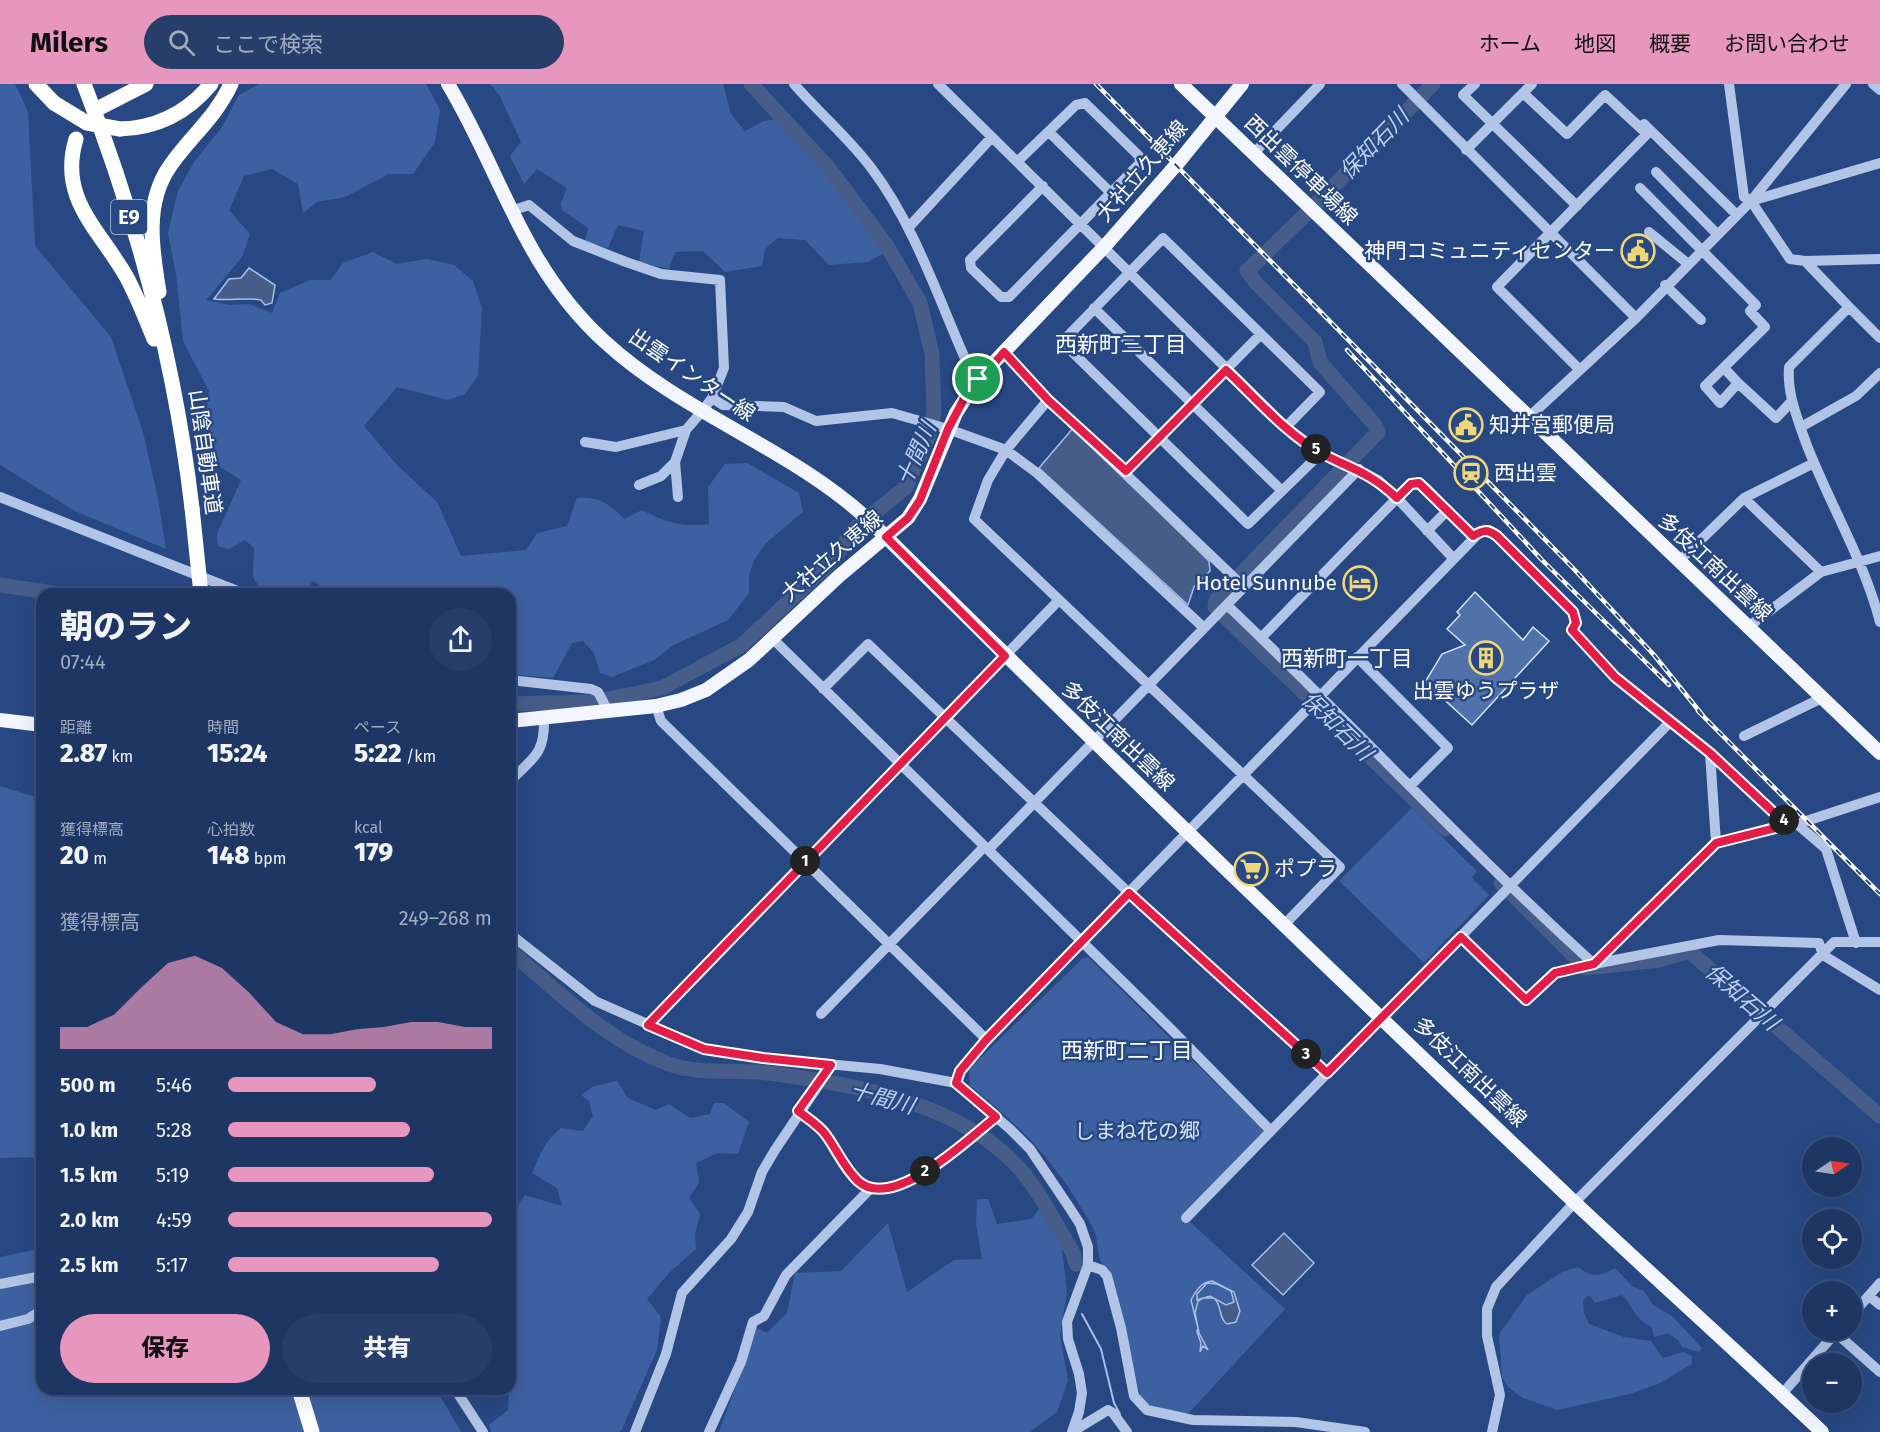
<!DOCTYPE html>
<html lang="ja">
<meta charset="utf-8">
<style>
body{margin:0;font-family:"Fira Sans","Noto Sans JP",sans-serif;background:#263e69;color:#f1f3f6;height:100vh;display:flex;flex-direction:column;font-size:22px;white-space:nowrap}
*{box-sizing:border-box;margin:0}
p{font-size:20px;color:#a1abbe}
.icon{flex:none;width:33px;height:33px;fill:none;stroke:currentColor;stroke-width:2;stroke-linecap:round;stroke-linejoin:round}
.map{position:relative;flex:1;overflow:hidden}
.side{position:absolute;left:36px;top:504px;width:480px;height:807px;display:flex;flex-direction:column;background:#1e3663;border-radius:18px;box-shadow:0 6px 24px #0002,0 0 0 2px #3c5078}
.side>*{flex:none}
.needle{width:39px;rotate:77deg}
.buttons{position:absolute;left:1802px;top:1053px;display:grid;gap:12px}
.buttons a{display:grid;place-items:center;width:60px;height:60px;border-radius:50%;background:#1e3663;box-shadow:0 6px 24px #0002,0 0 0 2px #3c5078;font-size:30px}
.pin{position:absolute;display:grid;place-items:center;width:51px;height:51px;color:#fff;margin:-26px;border:3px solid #fff;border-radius:50%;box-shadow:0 2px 6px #0007}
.km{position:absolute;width:30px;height:30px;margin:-15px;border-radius:50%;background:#222;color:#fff;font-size:16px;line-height:30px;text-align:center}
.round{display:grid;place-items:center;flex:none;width:63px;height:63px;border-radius:32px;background:#263e69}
.head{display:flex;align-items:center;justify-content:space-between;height:102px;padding:0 24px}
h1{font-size:33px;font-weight:800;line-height:45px}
.metrics{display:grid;grid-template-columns:repeat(3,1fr);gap:9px;height:102px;padding:6px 24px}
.metrics div{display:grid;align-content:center}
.metrics b{font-size:26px;font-weight:800}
.metrics small{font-size:16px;font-weight:400}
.metrics p{font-size:16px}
.chart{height:168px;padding:12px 24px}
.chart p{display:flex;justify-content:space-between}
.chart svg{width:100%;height:108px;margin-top:6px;fill:#e797bd;opacity:.7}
.cta{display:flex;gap:12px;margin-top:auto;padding:12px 24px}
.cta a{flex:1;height:69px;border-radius:36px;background:#e797bd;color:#111;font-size:24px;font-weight:800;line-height:69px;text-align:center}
.cta a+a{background:#263e69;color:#f1f3f6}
ul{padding:0 24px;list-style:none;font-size:20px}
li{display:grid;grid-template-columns:96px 72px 1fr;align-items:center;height:45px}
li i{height:15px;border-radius:8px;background:#e797bd}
header{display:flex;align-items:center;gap:36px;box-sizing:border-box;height:84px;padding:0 30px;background:#e797bd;color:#111}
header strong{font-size:28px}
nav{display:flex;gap:33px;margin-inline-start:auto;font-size:21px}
.search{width:420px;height:54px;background:#263e69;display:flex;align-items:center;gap:15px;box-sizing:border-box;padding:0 21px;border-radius:33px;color:#a1abbe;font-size:22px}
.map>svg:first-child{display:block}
.green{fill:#3d61a0}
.water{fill:#465d89;stroke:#a6bfe7;stroke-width:1.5;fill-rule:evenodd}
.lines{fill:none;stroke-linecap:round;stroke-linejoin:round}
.stream{stroke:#a6bfe7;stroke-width:2}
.river{stroke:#465d89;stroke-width:15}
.building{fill:#5171ab;stroke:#d5e1f6;stroke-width:1.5}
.minor{stroke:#b2c5e7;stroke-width:10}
.major{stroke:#f3f6fe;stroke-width:14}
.highway{stroke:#fff;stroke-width:15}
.rail-casing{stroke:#fff;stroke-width:4.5}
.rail{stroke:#284884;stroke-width:2;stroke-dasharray:7;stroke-linecap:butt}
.highway-bridge{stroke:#fff;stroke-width:15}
.route-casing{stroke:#fff;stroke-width:12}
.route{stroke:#e11d48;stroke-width:8}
.labels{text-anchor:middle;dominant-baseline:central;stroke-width:5;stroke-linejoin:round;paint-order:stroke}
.shield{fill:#284884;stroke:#bec8da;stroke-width:1.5}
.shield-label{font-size:20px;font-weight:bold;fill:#fff}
.street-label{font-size:21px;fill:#fff;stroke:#284884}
.poi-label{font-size:21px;fill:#fff;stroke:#284884;text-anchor:start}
.park-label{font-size:21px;fill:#d5e1f6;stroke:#284884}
.water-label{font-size:22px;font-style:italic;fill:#bdd0ef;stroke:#284884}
.neighbourhood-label{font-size:22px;fill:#fff;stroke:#284884}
</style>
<header>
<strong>Milers</strong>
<div class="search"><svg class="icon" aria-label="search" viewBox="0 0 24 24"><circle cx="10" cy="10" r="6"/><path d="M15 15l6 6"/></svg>ここで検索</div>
<nav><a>ホーム</a><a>地図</a><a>概要</a><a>お問い合わせ</a></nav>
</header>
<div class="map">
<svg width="1880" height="1348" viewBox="0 0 1880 1348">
<rect width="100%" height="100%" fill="#284884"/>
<path class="green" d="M0,0h15l13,28 7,134 76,91 32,95 15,67 8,50 -91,-38 -75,-46z
M259,0h167l14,26 -5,32 -22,32h-24l-44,23 -28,5 -14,11 -5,-29 -26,-15 -28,7 -15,34 21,24 -8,23 -36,43 23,5 20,-1 23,9 8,-20 30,-13h21l12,-17 30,-11 24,12 30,-5 27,6 19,16 9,27 -4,68 -13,18 -17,6 -51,-13 -33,39 33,39 40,37 24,54 65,-6 11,-17 30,-7 10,-28c21,-2 33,6 47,21l18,-9c23,12 41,18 67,14l-1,-37 17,-23 22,-1 52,30 4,19 -37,31 -12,17 -5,15v18l-21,27 -56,26 -18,14 -42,17 -12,-4 -6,-20 -11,-12 -11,2 -19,35 -43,-4v-80h-177l-20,-13 -10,13h-40l-10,-17 1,-29 -9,-8 -16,9 -11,-3 -1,-12 24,-54 -30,-19 -9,-19 7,-51 -26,-50 -7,-67 -8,-41 10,-42 16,-29 28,-35 17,-32z
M490,0h233l8,30 14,17 19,-10 23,-4 48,49 52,72 -5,16 -14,8 -39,3 -24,-25 -27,-2 -13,11 -3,17 -37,6 -22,-21 -28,1 -6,17 -30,-7 5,-31 -26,-6 -10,23 -23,-7 3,-13 -26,-18 -1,-7 6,-15 -30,-19 -13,15 -14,-28 11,-14 -21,-46z
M0,702l42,13v358l-42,1z
M1412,724l65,63 -5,7 17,17 -65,68 -85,-82z
M1088,873l175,173v3l-74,88 96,88 -100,108 -27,-5 -17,-14 -33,-127c-14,-15 -7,-21 -13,-38 -3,-8 -8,-17 -13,-24 -29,-50 -67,-88 -112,-123l-1,-17 114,-111z
M617,997l11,17 28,12 13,-6 21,14 20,-4 4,-11h10l25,19 -11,32 -20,-1 -22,10 3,19 -10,16 11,16 -5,20 1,15 -27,24 -22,26 14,18 -4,33 -35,79 -3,3h-128l-2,-7 19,-15 1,-17 -6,-4h7v-172l15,-22 37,11 -5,-18 -25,-15c8,-18 13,-33 29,-45l22,3 10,-15 -4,-15 -8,-6 13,-9z
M977,1115h11l9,25 34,-5 9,-11 21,33 6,51 -7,44 8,44 -11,32 -27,20h-311l38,-104 10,5 20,-20 8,-40 46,-2 47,-48 19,69 47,-32 28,-1 -6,-35z
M42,1164v141h394l25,43h-461v-175z
M1578,1183c14,11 21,10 37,1l17,18 12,5 9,14 19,11 30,32 -3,4 -17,-5 -3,-6 -11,-8 -14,4 -2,-10c-15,-6 -19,-20 -30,-32l-27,8 -6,-8 -6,5 1,13 5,11 35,13 27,4 12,17 20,-6 9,4v8l-32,19 -30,11 -73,16 -34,-12 -14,-10 -7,-11 -3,-43 28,-39 35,-23z"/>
<path class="water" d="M249,184l26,17 -3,18 -7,2 -4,-5c-17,-3 -31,1 -47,-1l15,-20 12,-1z
M1073,344l136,133 1,10 -16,16 -6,18 -149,-137z
M1284,1149l30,30 -31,32 -31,-30z
M1212,1197l22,11 6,19 -4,11 -9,2c-9,-6 -4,-17 -13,-26h-11l-5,3 -3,12 4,20 9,17 -5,-4 -3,6 1,-9 -4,-11 1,-4 -7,-28c5,-9 10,-18 21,-19zM1207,1199l10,1 14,7 3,11 -8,3 -16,-9 -13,4v-6z"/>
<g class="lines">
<path class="stream" d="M1082,1230l19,35 13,54 6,11"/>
<path class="river" d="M1315,121l118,-121
M1307,129l-60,58 10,13 58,58 5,20 55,63 3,7 -162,168 -1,7 230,222
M0,501l60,9
M510,620l83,-2 69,-14 80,-43 92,-86 18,-28 54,-44 22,-50 6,-24 -2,-59 -12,-51 -33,-57 -59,-79 -77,-83
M1501,799l85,85 73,-8 30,-9 191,165
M510,867c50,42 97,91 159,113 28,11 69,5 99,9 85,11 191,29 251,95 22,25 37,57 54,85l3,11"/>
</g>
<path class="building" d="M1475,508l48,48 10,-13 16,14 -77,84 -47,-43 17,-28 23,-9 -18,-16 13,-14 -3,-3z"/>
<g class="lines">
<path class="minor" d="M794,0c25,29 55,54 78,85 43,57 66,129 95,194l11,16
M938,0l348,343 35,26 57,27 19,18 -136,140
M1402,0l234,234
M1475,0l-12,11 114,111
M1729,0l15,113 7,4 39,58 15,2 44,46 -60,60c-2,27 8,50 17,76 23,60 58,117 74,179
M1873,0l7,6
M1523,9l44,41 38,-39 42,39 -150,153 82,82
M1644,40l92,90
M1049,48l61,60
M1466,66l66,-66
M1254,69l66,-69
M1018,77l58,-56 9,-2 54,53 1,7 -131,134h-8l-30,-29 -1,-8 73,-74
M1656,88l61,62
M1640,104l116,117 -6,6 15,16 -60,59 15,17 18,-20 -14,-15
M1751,117l129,-38
M511,127l18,-6 44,36 53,21 35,12 59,6 4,88 -12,30 -9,12 -17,20 -70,17 -31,-5
M908,144l84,-91
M1649,148l38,31
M1805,177l75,-2
M1665,201l36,35
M1849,223l31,31
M1094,224l187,182
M1003,268l45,48 196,187
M1738,299l38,35 16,-17
M712,314l11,7 61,2 32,14 76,-8 56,16 58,21 31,23 166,154
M1048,316l-42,50 -18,30 -14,39 366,348 -56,58
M1528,334l108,-100 115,-117 95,-117
M1286,343l34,-35 -157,-154 -101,104 186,182 73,-71
M1801,343l55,-31 24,-23
M1126,387l135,-137
M639,401l22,-9 14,-14
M0,413l245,97
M678,413l-3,-35 11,-32
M1744,414l77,74
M1427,447l21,-21
M1453,474l-56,-60c9,-11 15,-19 29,-10l47,48
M1679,477l65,-63 70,-35
M1227,521c124,118 240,244 367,359
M1748,543l73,-55 59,-16
M772,554l399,391 100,102
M1357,573l91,91 -37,37
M510,596l81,9 7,3 10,19
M823,605l45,-45 261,249 198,180
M656,622l5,15 325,318
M1744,652l80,-39
M1710,669l6,90
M510,697c24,-24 35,-27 34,-63
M1797,740l83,-27
M1787,741l10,-1 29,25 30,94
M988,766l371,-381
M510,850l85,67 109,48 59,9 117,11 76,14 54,46 20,20 39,58 11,17 8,23v18l-21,57 1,17 11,35 3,19 -3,19 -7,20
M1461,853l65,63 29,-27 39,-9 125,-24 100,3 4,12 57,35
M821,930l163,-167
M648,941l411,-425
M956,999l4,-13 26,-31 495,-508 8,-1 8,5 76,77 3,11 -4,7 43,47 95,76 77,72 -71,18 -122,121
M798,1027c9,7 22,15 28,24 11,15 18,33 32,46 35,32 111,-43 138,-64
M1186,1134l485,-497
M1088,1181l14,5 5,6 14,52 13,68 13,14 46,10 103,2 69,10
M0,1200l42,-8
M1869,1212l11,9
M1851,1232l29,-33
M0,1242l28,-7 14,-9
M1836,1249l44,39
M455,1305l28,43
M1782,1310l56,-64
M635,1348l31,-78 16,-61 49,-54 17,-27 14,-40 13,-22 57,-85
M709,1348l32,-70 12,-40 11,-6 22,-41 85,-87
M1072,1348l36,-22 5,3 14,19
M1492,1348l8,-37 -13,-59v-27l9,-22 79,-85 259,-260h46"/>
<path class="major" d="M448,0c54,90 74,182 156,257 81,75 194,109 273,187 229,227 461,450 695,672 83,78 168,154 250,232
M1181,0l699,669
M0,636l42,5
M510,637l146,-15 25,-6 25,-10 43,-30 90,-84 69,-58 12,-19 36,-86 22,-34 127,-133 72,-82 65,-80"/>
<path class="highway" d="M36,0l18,19
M84,0c53,136 91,279 108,424
M101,23l45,-23
M120,45c37,-1 67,-16 91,-45
M76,55c-18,59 23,90 50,137 11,20 19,41 28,63
M159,208c-7,-42 -15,-89 11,-126 20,-29 46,-49 61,-82
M299,1305l13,43"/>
<defs>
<path id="rail" d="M1096,0l476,483 82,88 50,62
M1347,266l195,210 127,125
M1698,627l182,183"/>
</defs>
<use href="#rail" class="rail-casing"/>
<use href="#rail" class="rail"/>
<path class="highway-bridge" d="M54,19l33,20 33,6
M192,424l9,86"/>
</g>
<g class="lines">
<defs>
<path id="route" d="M1004,268l44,48 78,71 100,-101c30,28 59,63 95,83 32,17 47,18 76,45l14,-14 8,-1 54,53c10,-6 14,-7 24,0l76,76 3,11 -4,7 43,47 95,76 77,72 -71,18 -122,121 -39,9 -29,27 -65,-63 -134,136 -198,-180 -143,147 -26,31 -4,12 40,34c-27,21 -103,96 -138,64 -14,-13 -21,-31 -32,-46 -6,-9 -19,-17 -28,-24l33,-46 -68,-7 -59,-9 -56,-24 357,-369 -119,-119 22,-19 12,-18 28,-71 17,-32z"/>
</defs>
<use href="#route" class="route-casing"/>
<use href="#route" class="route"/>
</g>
<defs>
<symbol id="civic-ring" viewBox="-11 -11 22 22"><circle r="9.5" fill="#284884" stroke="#efd678" stroke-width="1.5"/><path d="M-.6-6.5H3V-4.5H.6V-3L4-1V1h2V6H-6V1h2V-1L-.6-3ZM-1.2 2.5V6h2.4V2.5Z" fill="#efd678"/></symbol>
<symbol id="station-ring" viewBox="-11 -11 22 22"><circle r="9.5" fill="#284884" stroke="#efd678" stroke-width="1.5"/><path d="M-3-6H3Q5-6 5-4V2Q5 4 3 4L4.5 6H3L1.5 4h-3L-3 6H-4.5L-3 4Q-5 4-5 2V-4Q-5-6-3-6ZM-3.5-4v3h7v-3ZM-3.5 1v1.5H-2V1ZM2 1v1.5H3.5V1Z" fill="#efd678"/></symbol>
<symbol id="hotel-ring" viewBox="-11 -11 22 22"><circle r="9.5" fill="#284884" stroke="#efd678" stroke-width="1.5"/><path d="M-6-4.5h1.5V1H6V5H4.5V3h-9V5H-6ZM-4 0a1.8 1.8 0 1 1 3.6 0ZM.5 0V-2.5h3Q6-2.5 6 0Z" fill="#efd678"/></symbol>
<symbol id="building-ring" viewBox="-11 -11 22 22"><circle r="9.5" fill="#284884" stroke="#efd678" stroke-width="1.5"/><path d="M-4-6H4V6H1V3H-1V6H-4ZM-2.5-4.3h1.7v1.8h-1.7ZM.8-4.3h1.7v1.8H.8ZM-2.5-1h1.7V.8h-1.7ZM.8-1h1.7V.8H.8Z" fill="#efd678"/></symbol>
<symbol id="supermarket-ring" viewBox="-11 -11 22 22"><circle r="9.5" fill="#284884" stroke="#efd678" stroke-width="1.5"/><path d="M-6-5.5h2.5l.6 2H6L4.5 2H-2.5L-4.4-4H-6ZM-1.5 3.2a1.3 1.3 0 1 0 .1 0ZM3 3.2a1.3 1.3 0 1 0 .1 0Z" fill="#efd678"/></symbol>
</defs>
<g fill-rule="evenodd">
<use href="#civic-ring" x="1619" y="148" width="38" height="38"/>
<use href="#civic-ring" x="1447" y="322" width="38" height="38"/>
<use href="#station-ring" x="1452" y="370" width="38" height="38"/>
<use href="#hotel-ring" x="1341" y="480" width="38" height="38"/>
<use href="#building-ring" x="1467" y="555" width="38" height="38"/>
<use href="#supermarket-ring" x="1232" y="766" width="38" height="38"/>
</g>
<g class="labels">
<rect class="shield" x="111" y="116" width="36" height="34" rx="4.5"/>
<g class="shield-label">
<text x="129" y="133">E9</text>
</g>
<g class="street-label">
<text transform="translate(1301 86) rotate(44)">西出雲停車場線</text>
<text transform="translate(1142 87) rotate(-49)">大社立久恵線</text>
<text transform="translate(692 291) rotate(34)">出雲インター線</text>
<text transform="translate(205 368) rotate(82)">山陰自動車道</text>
<text transform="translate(832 472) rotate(-41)">大社立久恵線</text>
<text transform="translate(1715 483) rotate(43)">多伎江南出雲線</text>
<text transform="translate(1118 652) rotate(44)">多伎江南出雲線</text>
<text transform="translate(1470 988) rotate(44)">多伎江南出雲線</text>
</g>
<g class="poi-label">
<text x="1615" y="167" text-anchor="end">神門コミュニティセンター</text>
<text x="1489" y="341">知井宮郵便局</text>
<text x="1494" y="389">西出雲</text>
<text x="1337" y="499" text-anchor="end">Hotel Sunnube</text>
<text x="1486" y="607" text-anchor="middle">出雲ゆうプラザ</text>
<text x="1274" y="785">ポプラ</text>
</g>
<g class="park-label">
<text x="1137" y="1047">しまね花の郷</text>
</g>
<g class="water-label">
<text transform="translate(1374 60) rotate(-46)">保知石川</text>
<text transform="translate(916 370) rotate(-66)">十間川</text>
<text transform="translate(1337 642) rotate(44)">保知石川</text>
<text transform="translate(1742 913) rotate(41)">保知石川</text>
<text transform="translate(882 1014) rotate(15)">十間川</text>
</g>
<g class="neighbourhood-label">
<text x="1121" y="260">西新町三丁目</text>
<text x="1347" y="574">西新町一丁目</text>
<text x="1127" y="966">西新町二丁目</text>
</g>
</g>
</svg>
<div class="buttons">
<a><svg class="needle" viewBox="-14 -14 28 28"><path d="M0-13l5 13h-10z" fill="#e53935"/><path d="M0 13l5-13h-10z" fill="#a1abbe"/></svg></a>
<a><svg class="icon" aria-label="locate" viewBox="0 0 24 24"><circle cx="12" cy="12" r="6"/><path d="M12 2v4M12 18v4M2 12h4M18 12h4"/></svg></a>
<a>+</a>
<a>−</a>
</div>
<div class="pin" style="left:978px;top:295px;background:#1e9e55"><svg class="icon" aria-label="arrive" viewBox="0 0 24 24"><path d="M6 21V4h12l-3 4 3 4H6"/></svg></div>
<b class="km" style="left:805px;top:777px">1</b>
<b class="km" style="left:925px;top:1087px">2</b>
<b class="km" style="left:1306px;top:970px">3</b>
<b class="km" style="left:1784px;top:736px">4</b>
<b class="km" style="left:1316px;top:365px">5</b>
<section class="side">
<div class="head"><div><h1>朝のラン</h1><p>07:44</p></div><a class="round"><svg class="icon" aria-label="share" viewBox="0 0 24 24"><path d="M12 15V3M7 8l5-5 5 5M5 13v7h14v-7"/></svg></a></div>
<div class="metrics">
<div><p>距離</p><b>2.87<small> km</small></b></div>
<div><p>時間</p><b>15:24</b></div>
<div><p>ペース</p><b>5:22<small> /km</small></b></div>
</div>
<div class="metrics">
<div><p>獲得標高</p><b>20<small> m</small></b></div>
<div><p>心拍数</p><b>148<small> bpm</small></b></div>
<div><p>kcal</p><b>179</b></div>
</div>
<div class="chart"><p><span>獲得標高</span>249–268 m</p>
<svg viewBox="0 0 160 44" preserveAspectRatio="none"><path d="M0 44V35L10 35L20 30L30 19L40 9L50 6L60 11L70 21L80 33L90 38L100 38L110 36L120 35L130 33L140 33L150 35L160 35V44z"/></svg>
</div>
<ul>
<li><b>500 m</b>5:46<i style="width:56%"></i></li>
<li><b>1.0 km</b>5:28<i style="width:69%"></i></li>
<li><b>1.5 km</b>5:19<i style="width:78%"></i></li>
<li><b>2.0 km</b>4:59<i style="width:100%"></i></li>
<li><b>2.5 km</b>5:17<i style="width:80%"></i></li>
</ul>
<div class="cta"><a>保存</a><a>共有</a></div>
</section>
</div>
